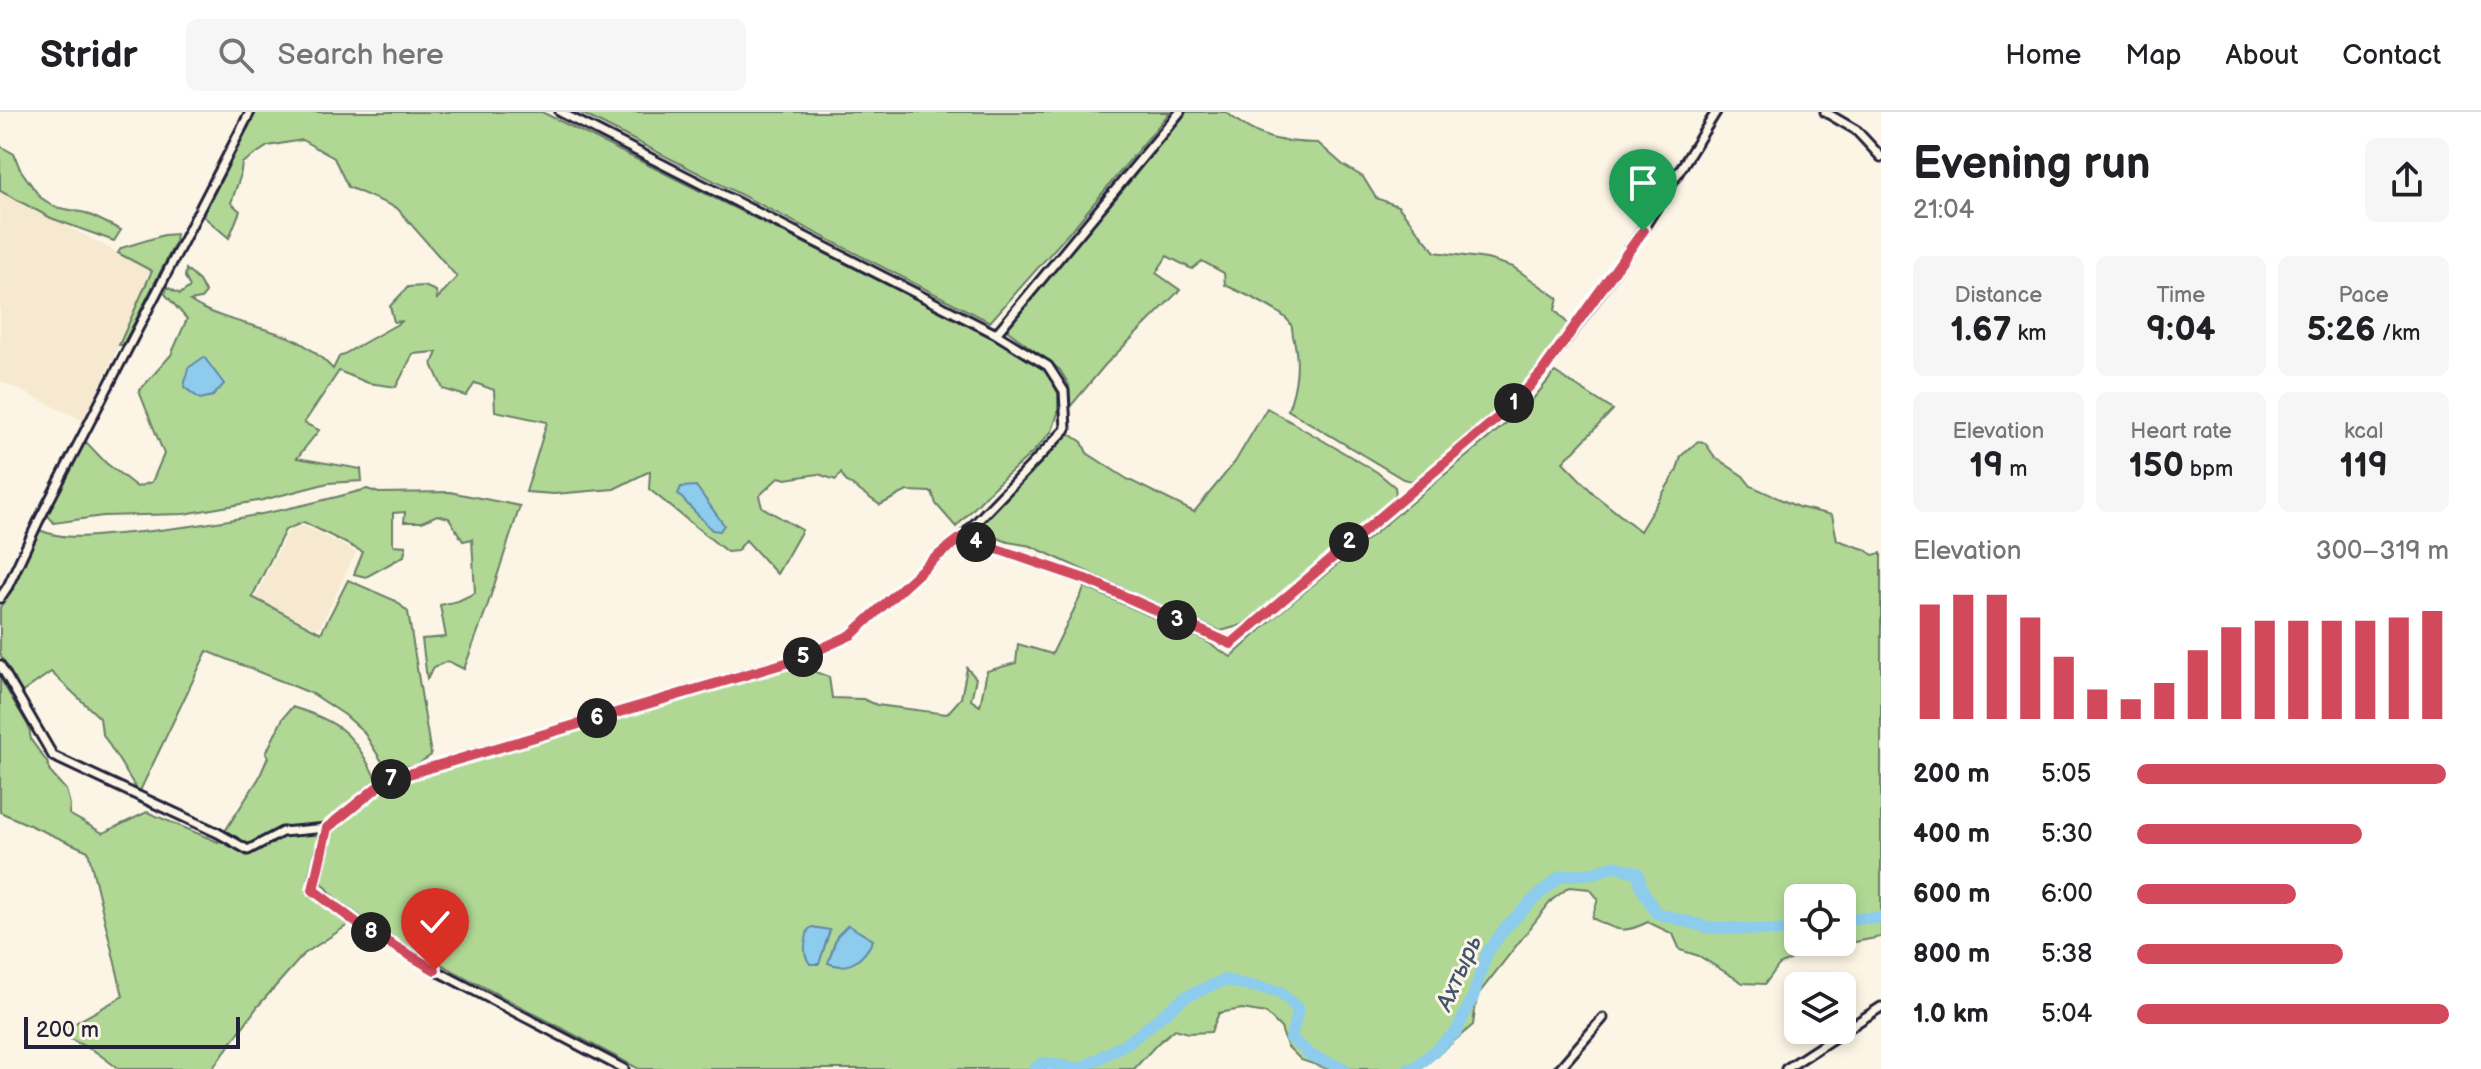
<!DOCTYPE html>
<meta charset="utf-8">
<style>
body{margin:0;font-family:"Balsamiq Sans",sans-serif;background:#f6f6f6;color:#202124;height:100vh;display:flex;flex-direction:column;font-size:30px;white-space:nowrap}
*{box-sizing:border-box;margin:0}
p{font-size:26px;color:#757577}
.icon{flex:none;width:44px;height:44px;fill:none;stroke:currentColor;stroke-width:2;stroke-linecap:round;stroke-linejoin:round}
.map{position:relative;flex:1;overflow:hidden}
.drawer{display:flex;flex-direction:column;background:#fff;width:600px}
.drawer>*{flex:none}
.fabs{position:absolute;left:1784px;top:772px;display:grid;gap:16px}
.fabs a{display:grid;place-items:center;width:72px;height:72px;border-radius:12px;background:#fff;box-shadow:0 4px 12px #0003;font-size:40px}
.scale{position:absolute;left:24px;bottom:20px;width:216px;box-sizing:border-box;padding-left:8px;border:4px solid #22223b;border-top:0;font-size:22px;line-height:28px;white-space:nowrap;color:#22223b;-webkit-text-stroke:6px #fcf5e5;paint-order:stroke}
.pin{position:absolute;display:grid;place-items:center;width:68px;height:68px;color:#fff;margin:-82px -34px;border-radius:50% 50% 50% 0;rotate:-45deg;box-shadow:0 0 8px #0007}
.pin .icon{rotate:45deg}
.km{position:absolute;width:40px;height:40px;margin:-20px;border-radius:50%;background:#222;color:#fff;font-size:22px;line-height:40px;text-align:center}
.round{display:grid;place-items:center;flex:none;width:84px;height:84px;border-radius:12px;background:#f6f6f6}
.summary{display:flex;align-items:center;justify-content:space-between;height:136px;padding:0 32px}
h1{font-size:44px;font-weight:800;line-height:60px}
.figures{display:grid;grid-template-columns:repeat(3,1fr);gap:12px;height:136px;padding:8px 32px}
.figures div{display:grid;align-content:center;border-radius:12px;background:#f6f6f6;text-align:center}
.figures b{font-size:34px;font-weight:800}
.figures small{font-size:22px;font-weight:400}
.figures p{font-size:22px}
.chart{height:224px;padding:16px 32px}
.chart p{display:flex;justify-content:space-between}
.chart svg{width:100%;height:144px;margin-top:8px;stroke:#d1495b;stroke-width:6}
ul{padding:0 32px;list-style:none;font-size:26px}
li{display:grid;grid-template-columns:128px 96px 1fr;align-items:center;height:60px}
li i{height:20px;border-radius:10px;background:#d1495b}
header{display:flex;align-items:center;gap:48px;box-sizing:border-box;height:112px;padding:0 40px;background:#fff;border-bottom:2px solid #e0e0e0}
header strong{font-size:38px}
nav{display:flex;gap:44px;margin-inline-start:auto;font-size:28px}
.search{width:560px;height:72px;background:#f6f6f6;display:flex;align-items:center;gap:20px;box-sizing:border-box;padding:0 28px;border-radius:12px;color:#757577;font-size:30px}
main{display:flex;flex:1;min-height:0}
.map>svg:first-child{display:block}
.built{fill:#f6e9cf}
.green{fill:#b0d894;stroke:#697d68;stroke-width:2;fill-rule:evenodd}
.water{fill:#8dcced;stroke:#6288a6;stroke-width:2}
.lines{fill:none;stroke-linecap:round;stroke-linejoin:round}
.river{stroke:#8dcced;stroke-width:12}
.minor-casing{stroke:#22223b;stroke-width:13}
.minor{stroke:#fcf5e5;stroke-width:7}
.route-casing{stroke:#fff;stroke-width:16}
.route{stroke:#d1495b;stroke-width:10}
.labels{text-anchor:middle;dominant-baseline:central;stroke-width:6;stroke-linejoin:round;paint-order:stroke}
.water-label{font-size:24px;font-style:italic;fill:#425570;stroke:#fcf5e5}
</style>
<header>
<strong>Stridr</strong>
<div class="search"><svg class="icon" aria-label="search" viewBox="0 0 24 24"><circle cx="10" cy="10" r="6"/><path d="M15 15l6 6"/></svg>Search here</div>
<nav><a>Home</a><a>Map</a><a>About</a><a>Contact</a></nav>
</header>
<main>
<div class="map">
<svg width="1881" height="957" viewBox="0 0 1881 957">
<rect width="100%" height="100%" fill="#fcf5e5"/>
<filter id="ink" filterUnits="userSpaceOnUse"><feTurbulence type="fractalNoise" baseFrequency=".0125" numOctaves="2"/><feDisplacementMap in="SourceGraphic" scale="16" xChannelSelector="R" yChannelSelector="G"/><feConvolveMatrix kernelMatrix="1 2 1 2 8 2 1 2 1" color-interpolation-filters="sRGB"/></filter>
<g filter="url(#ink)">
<path class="built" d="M0,79l153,80 -69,150 -84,-40z
M303,413l53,27 -37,77 -64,-31 32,-65z"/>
<path class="green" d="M255,0h287l482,241 21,15 13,25v20l-6,18 -19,21 -36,32 -41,43 -20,-23 -4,-12 -25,-1 -27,14 -34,-24 -5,-8 -5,7 -18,-6 -32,5 -7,-2 -20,19 3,11 40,23 -25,44 -31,-34 -9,11 -10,1 -78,-63 1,-18 -36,18 -60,5 -28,-2 21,-70 -52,-11 -1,-21 -19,-7 -9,13 -23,-7 -11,-25 5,-12 -24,2 -17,33 -28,-4 -29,-12 -35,52 15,7 -22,28 64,11 1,12 -34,2 -65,17 -79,14 -81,2 -49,7 -8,-10 39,-72 21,22 31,24 15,-5 12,-28 -25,-63 32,-36 16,-36 -22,-25 2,-7 13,7 10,-7 -5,-10 1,-8 13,12 7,12 -5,6 -11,2c29,19 64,23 96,35 17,6 35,20 47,33l6,-12 64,-36 -9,1 -4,-16 18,-19 16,-1 12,5 1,8 20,-22 -60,-69 -49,-21 -14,-29 -32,-18 -34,6 -26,17 -2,14 -9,26 9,8 -11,27 -26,-22z
M579,0h591l-95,114 -85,96z
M1183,0h43c32,27 51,30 92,31l25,22 20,12 13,21 22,8 37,46 52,7 26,8 45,31 -3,12 15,16 -32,47 -30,30 -80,68 -16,10 -9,-2 -115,-69c9,-25 12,-48 5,-74 -1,-5 0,-9 -3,-13 -8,-13 -50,-31 -65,-38l-1,-12 -22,-12 -10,8 -25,-13 -11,17 24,17 -75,75 -35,42 -1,-22 -9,-15 -52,-39v-6z
M0,34l14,8 6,15 20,28 15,10 31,6 35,17 -7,11 -63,-23 -51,-27z
M176,122l-1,9 -52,102h-4l33,-74 -34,-18 3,-5 43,-13z
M1555,260l58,38 -50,52 33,34 44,35 37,-61 4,-14 17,-15 7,2 10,14 28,19 8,10 47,21 34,8 5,25 27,9 9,6 8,-2v384l-72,14 -30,14 -14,19 -22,-1 -44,-27 -19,-6 -7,-16 -25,-12c-26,13 -32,8 -56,-4l6,-19 -8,-10 -21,-2 -17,13 -75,96 -4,29 -52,44h-93l-27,-9 -14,-14 -6,-18 -15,-15 -24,-4 -23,4 -8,19 -23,1 -13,-4 -18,15 -23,25h-495l-246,-130 -57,-40 -18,-21 13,-48 55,-46 420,-123 4,9 19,7 3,21 31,1 14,6 70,9 14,-16 6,-30 9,10 -5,22 9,6 7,-35 29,-8 2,-19 34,10 33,-67 119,53 27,17 46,-42 252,-211zM1798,786h44v44h-44z
M1267,296l110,64 18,15 1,8 -11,14 -101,85 -42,31 -21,6 -33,-13 -157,-72 -23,-4 -27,-10 -3,-7 89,-93 15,10 5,11 40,26 67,33 41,-50z
M367,377l12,4 71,-1 70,14 -33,101 -23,62 -16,-8 -14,6 -7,12 -5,-40 24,-2 -6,-32 18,-4 17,-8 -3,-54 -9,2 -14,-23 -12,-3 -15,7h-18l1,-10 -12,1v32l13,1 -2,10 -38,21 -12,-3 9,-22 -59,-30 -19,8 -33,67 69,36 27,-53 48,21 12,11 23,143 -14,10 -26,4 -10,-9 -18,-29 -18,-16 -32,-21 -106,-43 -68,142 -37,-60 -2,-15 -49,-46 -30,21 -21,-39v-47l13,-18 26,-59c28,11 50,6 79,4 85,-6 168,-23 249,-45z
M0,566l29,49 2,13 16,22 3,10 16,18 4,14 -1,10 34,19 44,-21 71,30 41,-64 9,-21 -2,-4 17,-35 9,-11c47,14 62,26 84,72l-47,41 -14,29 -7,30 8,20 32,26 -44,29 -46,52 -46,63h-93l-23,-17 -38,-19 65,-37 -35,-145 -88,-39z"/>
<path class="water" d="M204,245l20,27 -11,12 -13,3 -16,-12 4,-19z
M696,374l28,39 -4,6 -8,-1 -34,-36 3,-7z
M848,813l25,15c-9,19 -24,32 -45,23l9,-27z
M812,815l18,3 -11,34h-9c-8,-10 -5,-21 -2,-34z"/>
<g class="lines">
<path class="river" d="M1842,806h39
M1035,957l8,-6 36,6
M1080,957l52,-29 53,-43 39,-17 56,12 18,17 -7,29 21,18 33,13
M1409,957l7,-2 40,-35 17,-35 14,-44 19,-26 28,-28 27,-23 33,-3 21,-7 23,7 4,16 14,24 50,14 77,4 15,-4"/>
<defs>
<path id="minor" d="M560,0l436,222 184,-222
M1825,0l31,18 25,27
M962,425l126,43 143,64 284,-241c78,-89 139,-191 201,-291
M0,486l8,-12 30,-64 212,-410
M0,553l53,91 165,77 30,17 34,-18 45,-4
M624,957l-189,-99 -70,-41 -52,-39 14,-62 58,-47 411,-121 55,-25 84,-77 27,-21 104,-108 -2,-38 -16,-25 -52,-32
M1559,957l44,-51
M1786,957l95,-62"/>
</defs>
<use href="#minor" class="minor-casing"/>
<use href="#minor" class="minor"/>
</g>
</g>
<g class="lines" filter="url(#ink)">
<defs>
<path id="route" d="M435,858l-70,-41 -52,-39 14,-62 58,-47 411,-121 55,-25 84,-77 27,-21 126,43 143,64 284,-241 27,-31 101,-141"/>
</defs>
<use href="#route" class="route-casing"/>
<use href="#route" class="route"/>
</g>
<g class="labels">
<g class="water-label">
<text transform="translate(1459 861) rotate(-66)">Ахтырь</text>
</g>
</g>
</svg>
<div class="fabs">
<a><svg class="icon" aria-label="locate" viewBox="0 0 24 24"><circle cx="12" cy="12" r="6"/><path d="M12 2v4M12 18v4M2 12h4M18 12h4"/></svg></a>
<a><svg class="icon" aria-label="layers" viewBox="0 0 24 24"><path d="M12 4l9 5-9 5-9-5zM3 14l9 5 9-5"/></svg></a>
</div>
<div class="scale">200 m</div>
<div class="pin" style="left:1643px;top:119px;background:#1e9e55"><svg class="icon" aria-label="arrive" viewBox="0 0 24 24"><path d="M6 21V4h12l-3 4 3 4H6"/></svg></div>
<div class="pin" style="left:435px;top:858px;background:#d93025"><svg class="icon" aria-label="check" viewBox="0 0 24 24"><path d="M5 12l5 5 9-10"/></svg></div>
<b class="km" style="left:1514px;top:291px">1</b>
<b class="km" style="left:1349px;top:430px">2</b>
<b class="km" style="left:1177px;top:508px">3</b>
<b class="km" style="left:976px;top:430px">4</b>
<b class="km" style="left:803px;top:545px">5</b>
<b class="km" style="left:597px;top:606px">6</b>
<b class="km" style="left:391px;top:667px">7</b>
<b class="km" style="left:371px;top:820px">8</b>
</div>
<section class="drawer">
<div class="summary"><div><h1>Evening run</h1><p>21:04</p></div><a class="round"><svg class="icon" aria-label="share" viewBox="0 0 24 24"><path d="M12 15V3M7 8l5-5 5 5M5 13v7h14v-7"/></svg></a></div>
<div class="figures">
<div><p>Distance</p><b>1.67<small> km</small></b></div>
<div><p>Time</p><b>9:04</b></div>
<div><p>Pace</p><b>5:26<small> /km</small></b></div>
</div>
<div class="figures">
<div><p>Elevation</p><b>19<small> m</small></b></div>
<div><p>Heart rate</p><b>150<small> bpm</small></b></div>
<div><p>kcal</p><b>119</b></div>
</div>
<div class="chart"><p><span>Elevation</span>300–319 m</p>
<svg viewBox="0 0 160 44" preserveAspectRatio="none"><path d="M5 44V9M15 44V6M25 44V6M35 44V13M45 44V25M55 44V35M65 44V38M75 44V33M85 44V23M95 44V16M105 44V14M115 44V14M125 44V14M135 44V14M145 44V13M155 44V11"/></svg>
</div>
<ul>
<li><b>200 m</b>5:05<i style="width:99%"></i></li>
<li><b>400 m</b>5:30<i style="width:72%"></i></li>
<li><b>600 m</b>6:00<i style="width:51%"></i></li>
<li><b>800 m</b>5:38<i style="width:66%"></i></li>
<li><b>1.0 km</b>5:04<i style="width:100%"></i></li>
</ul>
</section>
</main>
